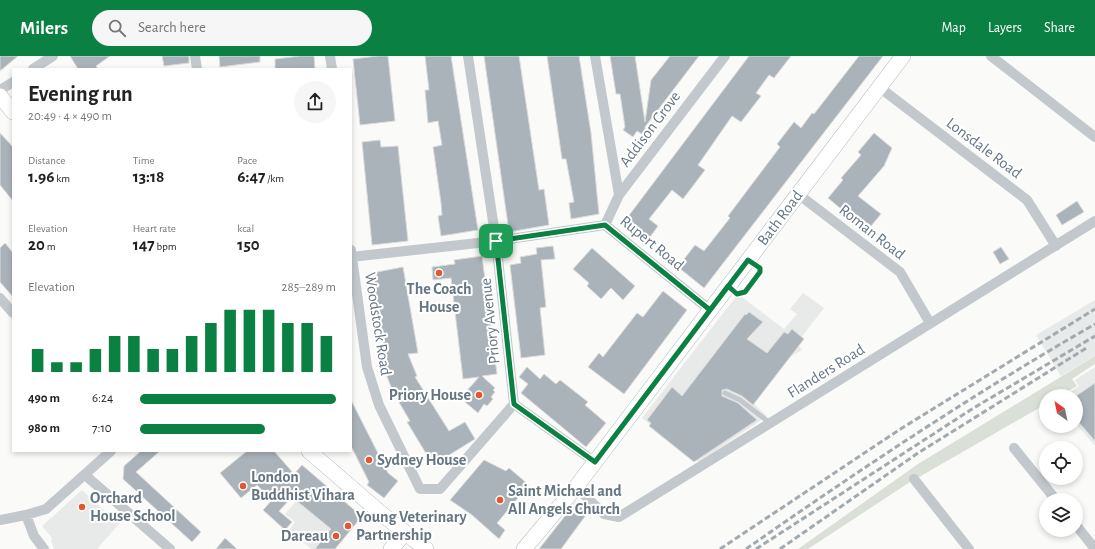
<!DOCTYPE html>
<meta charset="utf-8">
<style>
body{margin:0;font-family:"Alegreya Sans",sans-serif;background:#f6f6f6;color:#222;height:100vh;display:flex;flex-direction:column;font-size:15px;white-space:nowrap}
*{box-sizing:border-box;margin:0}
p{font-size:13px;color:#767676}
.icon{flex:none;width:22px;height:22px;fill:none;stroke:currentColor;stroke-width:2;stroke-linecap:round;stroke-linejoin:round}
.map{position:relative;flex:1;overflow:hidden}
.sheet{position:absolute;left:12px;top:12px;width:340px;height:384px;display:flex;flex-direction:column;background:#fff;border-radius:0px;box-shadow:0 2px 6px #0003}
.sheet>*{flex:none}
.needle{width:26px;rotate:327deg}
.fabs{position:absolute;left:1039px;top:333px;display:grid;gap:8px}
.fabs a{display:grid;place-items:center;width:44px;height:44px;border-radius:50%;background:#fff;box-shadow:0 2px 6px #0003;font-size:20px}
.pin{position:absolute;display:grid;place-items:center;width:34px;height:34px;color:#fff;margin:-17px;border-radius:8px;box-shadow:0 2px 6px #0006}
.round{display:grid;place-items:center;flex:none;width:42px;height:42px;border-radius:21px;background:#f6f6f6}
.head{display:flex;align-items:center;justify-content:space-between;height:68px;padding:0 16px}
h1{font-size:22px;font-weight:700;line-height:30px}
.figures{display:grid;grid-template-columns:repeat(3,1fr);gap:6px;height:68px;padding:4px 16px}
.figures div{display:grid;align-content:center}
.figures b{font-size:17px;font-weight:700}
.figures small{font-size:11px;font-weight:400}
.figures p{font-size:11px}
.chart{height:112px;padding:8px 16px}
.chart p{display:flex;justify-content:space-between}
.chart svg{width:100%;height:72px;margin-top:4px;stroke:#0b8043;stroke-width:6}
ul{padding:0 16px;list-style:none;font-size:13px}
li{display:grid;grid-template-columns:64px 48px 1fr;align-items:center;height:30px}
li i{height:10px;border-radius:5px;background:#0b8043}
header{display:flex;align-items:center;gap:24px;box-sizing:border-box;height:56px;padding:0 20px;background:#0b8043;color:#fff}
header strong{font-size:19px}
nav{display:flex;gap:22px;margin-inline-start:auto;font-size:14px}
.search{width:280px;height:36px;background:#f6f6f6;display:flex;align-items:center;gap:10px;box-sizing:border-box;padding:0 14px;border-radius:22px;color:#767676;font-size:15px}
.map>svg:first-child{display:block}
.built{fill:#e8e9e9}
.green{fill:#dadfd7}
.building{fill:#aab3b9;stroke:#dcdcda}
.lines{fill:none;stroke-linecap:round;stroke-linejoin:round}
.secondary-casing{stroke:#b3babf;stroke-width:16}
.service{stroke:#c3c8cc;stroke-width:5}
.minor{stroke:#c3c8cc;stroke-width:10}
.secondary{stroke:#fff;stroke-width:15}
.rail{stroke:#a2aab0;stroke-width:3;stroke-dasharray:6 3;stroke-linecap:butt}
.route-casing{stroke:#fff;stroke-width:8}
.route{stroke:#0b8043;stroke-width:5}
.poi-dot{fill:#e4572e;stroke:#fff;stroke-width:1.5}
.labels{text-anchor:middle;dominant-baseline:central;stroke-width:4;stroke-linejoin:round;paint-order:stroke}
.street-label{font-size:16px;fill:#657683;stroke:#fff}
.poi-label{font-size:16px;font-weight:bold;fill:#657683;stroke:#fff;text-anchor:start}
</style>
<header>
<strong>Milers</strong>
<div class="search"><svg class="icon" aria-label="search" viewBox="0 0 24 24"><circle cx="10" cy="10" r="6"/><path d="M15 15l6 6"/></svg>Search here</div>
<nav><a>Map</a><a>Layers</a><a>Share</a></nav>
</header>
<div class="map">
<svg width="1095" height="493" viewBox="0 0 1095 493">
<rect width="100%" height="100%" fill="#fafaf8"/>
<path class="built" d="M803,237l21,15 -27,35 5,7 -19,11 -31,41 15,14 -68,46 -57,-44 96,-124 46,35 13,-15 -7,-5z
M1095,244v56l-34,20 -25,-41z
M1095,311v79l-19,-22v-28h-12l15,-10 -4,-6z
M316,422l43,36v6l-24,29h-24l-22,-19 6,-8 -10,-8z
M82,434l37,34 -22,25h-43l-3,-9 1,-2 -10,-12z"/>
<path class="green" d="M1095,300v8l-23,15 5,7 -17,10h-14v8l-139,80 -99,65h-10l120,-85z"/>
<path class="building" d="M0,0h18l-18,15z
M70,0h40l-14,10 2,3h-20z
M162,0h27v7l-25,3z
M219,0h41v6l-40,5z
M300,0h14l1,13h-40v-10z
M378,0h10l7,65 -35,4 -7,-66z
M425,0h26l27,174 -37,6 -3,-20 4,-1 -1,-12 -8,-56 9,-2 -4,-24 -10,2 -3,-33h4z
M484,0h35l20,134 5,-1 5,36 -40,7z
M547,0h32l12,77 8,81 -28,5 -2,-16 5,-1 -8,-43h-4z
M610,0h25l10,66 6,-42 19,-24h29l-54,71 2,10 -10,-6 -4,6 -10,-7 2,-3 -5,-33h-4z
M749,0h42l-17,22 -5,-3 -13,18 5,3 -20,26 -9,-6 -34,49 7,5 -22,29 -11,-9 -23,29 9,7 -11,15 -23,-19z
M859,0h24l-179,232 -26,-21 17,-22 9,6 26,-33 -2,-2 52,-69 -3,-3 17,-22 7,6 11,-15 2,1z
M0,77l13,14v54l-13,-16z
M874,77l18,15 -8,18 -26,30 23,18 -10,12 -21,-16 -3,4 -19,-16 15,-18 -2,-2 20,-23 -3,-3z
M380,84l1,7 17,-1 10,95 -36,4 -10,-103z
M1077,145l7,11 -22,13 -6,-10z
M5,187l8,10v44l-13,-15v-34z
M553,190l2,13 -14,1 5,47 -6,1 5,47 -24,3 -11,-93 11,-2 -1,-6 17,-3 -1,-6z
M1001,191l8,12 -9,5 -7,-12z
M592,192l43,38 -12,14 -12,-12 -10,11 -14,-13 2,-3 -16,-14z
M482,200l15,118 -15,2 13,12 -2,2 2,2 -4,5 2,2 -6,7 -3,-2 -6,9 -13,-11 2,-2 -3,-6 15,-17 -16,2 -12,-101 -18,2 -1,-13 23,-3 -1,-4z
M403,211l15,86 -10,1 9,22 -2,1 34,54 16,-9 10,17 -42,26 -26,-43 3,-1 -17,-29 -10,-26 3,-2 -14,-91z
M663,235l24,19 -63,84 -36,-27 11,-14 4,4 34,-44 6,4z
M749,256l14,10 -16,17 20,14 17,-21 4,2 4,-5 12,10 -51,66 -11,-9 -15,-7 -5,1v6l16,7 19,17 -63,42 -45,-36 2,-3 -4,-3 25,-33 10,9 63,-82 1,1z
M527,311l13,12 4,-5 12,10 4,-4 28,22 -3,3 21,18 -20,24 -65,-54 7,-9 -9,-7z
M1095,327v58l-19,-22v-23z
M351,344l37,73 10,8 -14,17 -17,-13 2,-3 -18,-36z
M141,395h19l-24,21 65,60 -9,10 -69,-63 1,-13z
M247,395h27l20,23 8,-9 57,49v6l-24,29h-20l16,-20 -39,-32 -13,14 13,11 -7,8 -22,-20 9,-10 -15,-15 -16,13 -21,-25z
M484,404l22,11 3,-3 20,17 -32,38 8,7 -6,9 -27,-24 -22,-15z
M576,446l13,9 -28,38h-22z
M225,482l12,11h-21z"/>
<g class="lines">
<defs>
<path id="secondary" d="M0,40l13,16
M309,395l74,64 43,34
M391,493l14,-16
M524,493l52,-62 327,-431"/>
</defs>
<use href="#secondary" class="secondary-casing"/>
<path class="service" d="M729,231l8,7 8,-2 15,-20v-4l-10,-7
M725,337l15,7 30,23"/>
<path class="minor" d="M195,0l2,13
M330,0l2,13
M595,0l24,139
M991,0l104,81
M33,13l20,-13
M879,31l148,113 29,46
M0,34l13,-8
M798,138l102,78 30,51
M605,169l14,-30 106,-139
M351,194l16,117 12,38 41,84h20l74,-85 -18,-163 -28,-185
M351,201l145,-16 109,-16 105,85
M0,242l13,15
M514,348l81,58
M1014,392l42,52
M85,419l85,74
M914,423l55,70
M576,431l28,27 15,3 476,-296
M26,459l8,21 10,13
M0,464l26,-5 20,-6 65,-58
M1076,469l19,24"/>
<use href="#secondary" class="secondary"/>
<path class="rail" d="M720,493l182,-121 193,-119
M746,493c113,-79 229,-156 349,-225
M756,493l216,-140 123,-73
M780,493l138,-96 170,-106"/>
</g>
<g class="lines">
<defs>
<path id="route" d="M496,185l18,163 81,58c51,-67 102,-135 153,-202l12,8v4l-15,20 -8,2 -9,-8 -18,24 -105,-85 -109,16"/>
</defs>
<use href="#route" class="route-casing"/>
<use href="#route" class="route"/>
</g>
<g class="poi-dot">
<circle cx="439" cy="217" r="4"/>
<circle cx="479" cy="339" r="4"/>
<circle cx="369" cy="404" r="4"/>
<circle cx="243" cy="430" r="4"/>
<circle cx="500" cy="444" r="4"/>
<circle cx="82" cy="451" r="4"/>
<circle cx="348" cy="470" r="4"/>
<circle cx="336" cy="480" r="4"/>
</g>
<g class="labels">
<g class="street-label">
<text transform="translate(650 73) rotate(-53)">Addison Grove</text>
<text transform="translate(984 92) rotate(37)">Lonsdale Road</text>
<text transform="translate(780 162) rotate(-53)">Bath Road</text>
<text transform="translate(872 176) rotate(38)">Roman Road</text>
<text transform="translate(652 187) rotate(39)">Rupert Road</text>
<text transform="translate(490 265) rotate(-96)">Priory Avenue</text>
<text transform="translate(378 268) rotate(81)">Woodstock Road</text>
<text transform="translate(826 315) rotate(-32)">Flanders Road</text>
</g>
<g class="poi-label">
<text x="439" y="233" text-anchor="middle">The Coach<tspan x="439" dy="18">House</tspan></text>
<text x="471" y="339" text-anchor="end">Priory House</text>
<text x="377" y="404">Sydney House</text>
<text x="251" y="421">London<tspan x="251" dy="18">Buddhist Vihara</tspan></text>
<text x="508" y="435">Saint Michael and<tspan x="508" dy="18">All Angels Church</tspan></text>
<text x="90" y="442">Orchard<tspan x="90" dy="18">House School</tspan></text>
<text x="356" y="461">Young Veterinary<tspan x="356" dy="18">Partnership</tspan></text>
<text x="328" y="480" text-anchor="end">Dareau</text>
</g>
</g>
</svg>
<div class="fabs">
<a><svg class="needle" viewBox="-14 -14 28 28"><path d="M0-13l5 13h-10z" fill="#e53935"/><path d="M0 13l5-13h-10z" fill="#767676"/></svg></a>
<a><svg class="icon" aria-label="locate" viewBox="0 0 24 24"><circle cx="12" cy="12" r="6"/><path d="M12 2v4M12 18v4M2 12h4M18 12h4"/></svg></a>
<a><svg class="icon" aria-label="layers" viewBox="0 0 24 24"><path d="M12 4l9 5-9 5-9-5zM3 14l9 5 9-5"/></svg></a>
</div>
<div class="pin" style="left:496px;top:185px;background:#1e9e55"><svg class="icon" aria-label="arrive" viewBox="0 0 24 24"><path d="M6 21V4h12l-3 4 3 4H6"/></svg></div>
<section class="sheet">
<div class="head"><div><h1>Evening run</h1><p>20:49 · 4 × 490 m</p></div><a class="round"><svg class="icon" aria-label="share" viewBox="0 0 24 24"><path d="M12 15V3M7 8l5-5 5 5M5 13v7h14v-7"/></svg></a></div>
<div class="figures">
<div><p>Distance</p><b>1.96<small> km</small></b></div>
<div><p>Time</p><b>13:18</b></div>
<div><p>Pace</p><b>6:47<small> /km</small></b></div>
</div>
<div class="figures">
<div><p>Elevation</p><b>20<small> m</small></b></div>
<div><p>Heart rate</p><b>147<small> bpm</small></b></div>
<div><p>kcal</p><b>150</b></div>
</div>
<div class="chart"><p><span>Elevation</span>285–289 m</p>
<svg viewBox="0 0 160 44" preserveAspectRatio="none"><path d="M5 44V30M15 44V38M25 44V38M35 44V30M45 44V22M55 44V22M65 44V30M75 44V30M85 44V22M95 44V14M105 44V6M115 44V6M125 44V6M135 44V14M145 44V14M155 44V22"/></svg>
</div>
<ul>
<li><b>490 m</b>6:24<i style="width:100%"></i></li>
<li><b>980 m</b>7:10<i style="width:64%"></i></li>
</ul>
</section>
</div>
